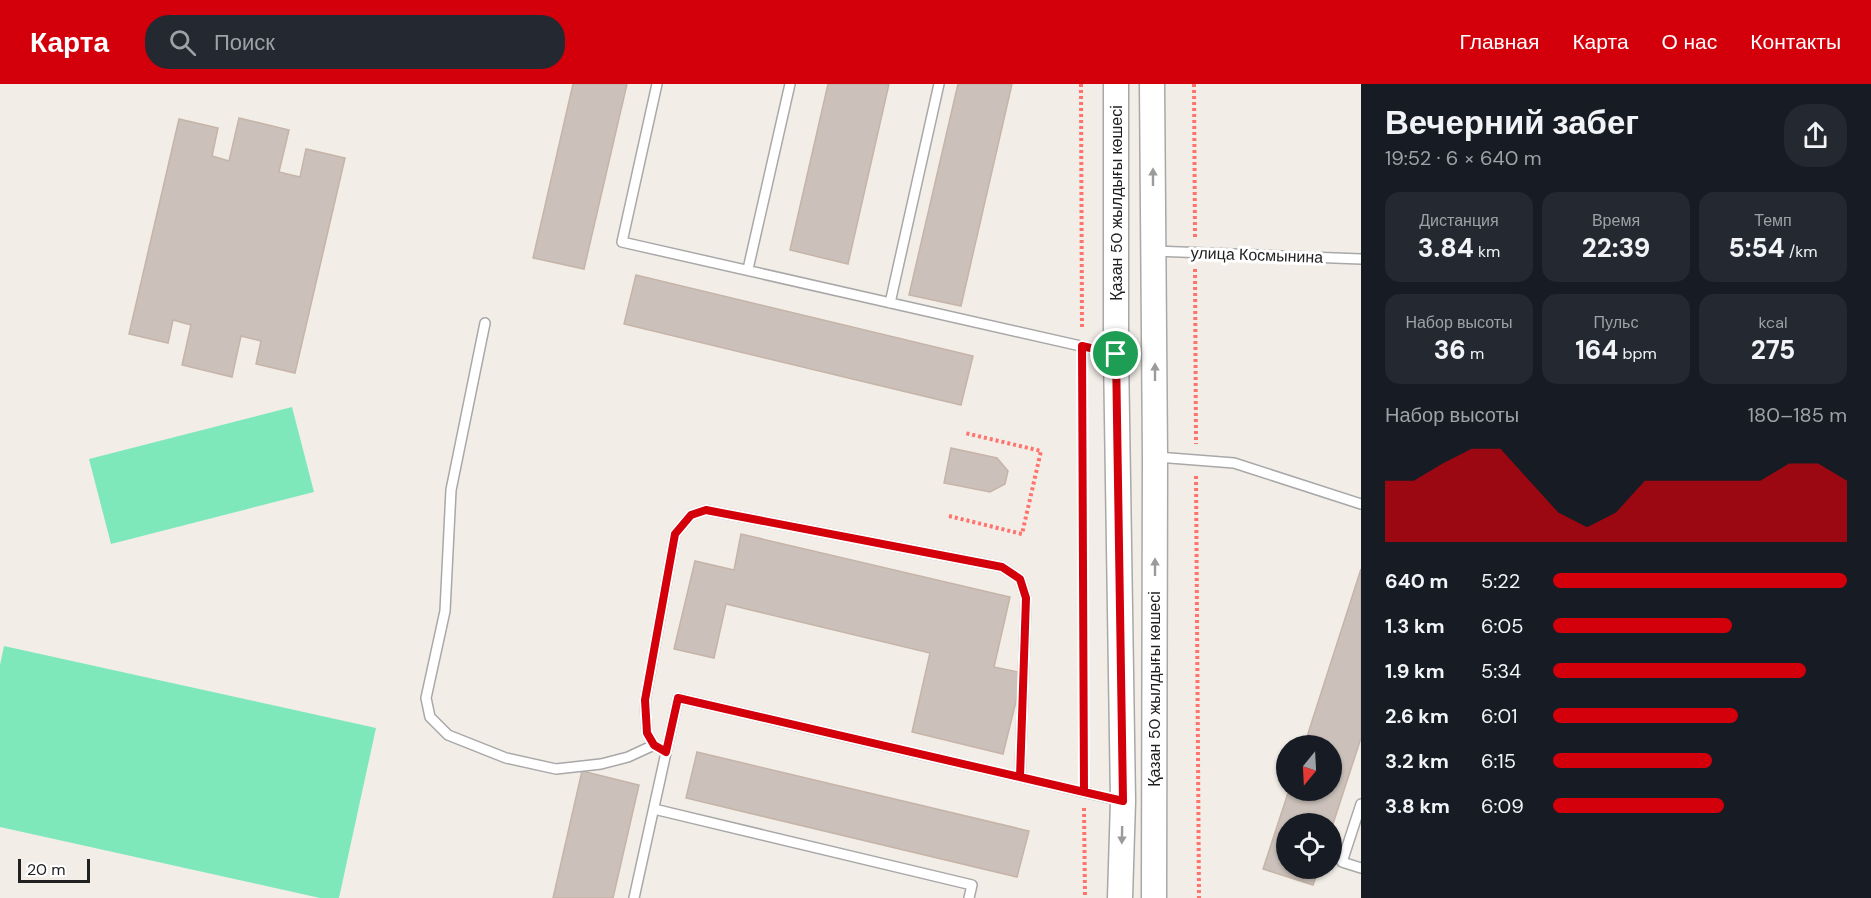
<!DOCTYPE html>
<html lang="ru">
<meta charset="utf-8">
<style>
body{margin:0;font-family:"DM Sans",sans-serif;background:#242831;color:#f1f3f6;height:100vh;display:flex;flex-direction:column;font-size:22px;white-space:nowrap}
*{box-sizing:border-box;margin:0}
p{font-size:20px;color:#9ea1a6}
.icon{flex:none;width:33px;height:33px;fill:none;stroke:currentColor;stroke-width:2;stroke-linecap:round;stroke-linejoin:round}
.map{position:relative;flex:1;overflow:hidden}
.sheet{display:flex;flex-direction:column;background:#171b24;width:510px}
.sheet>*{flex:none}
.needle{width:39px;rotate:198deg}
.buttons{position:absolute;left:1276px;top:651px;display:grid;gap:12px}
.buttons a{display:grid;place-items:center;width:66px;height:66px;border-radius:50%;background:#171b24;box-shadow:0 2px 4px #0004;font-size:30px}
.scale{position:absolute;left:18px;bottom:15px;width:72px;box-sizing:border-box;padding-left:6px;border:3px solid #212121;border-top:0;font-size:16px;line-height:21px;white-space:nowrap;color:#212121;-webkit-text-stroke:4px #fff;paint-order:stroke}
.pin{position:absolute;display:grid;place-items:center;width:51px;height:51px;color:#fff;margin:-26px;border:3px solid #fff;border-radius:50%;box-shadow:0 2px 6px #0007}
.round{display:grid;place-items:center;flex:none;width:63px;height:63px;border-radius:24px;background:#242831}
.head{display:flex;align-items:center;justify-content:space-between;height:102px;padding:0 24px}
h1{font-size:33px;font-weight:800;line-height:45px}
.stats{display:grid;grid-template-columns:repeat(3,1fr);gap:9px;height:102px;padding:6px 24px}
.stats div{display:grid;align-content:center;border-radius:15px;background:#242831;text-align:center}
.stats b{font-size:26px;font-weight:800}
.stats small{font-size:16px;font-weight:400}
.stats p{font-size:16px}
.chart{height:168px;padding:12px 24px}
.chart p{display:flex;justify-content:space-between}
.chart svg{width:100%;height:108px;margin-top:6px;fill:#d3000b;opacity:.7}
ul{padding:0 24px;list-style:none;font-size:20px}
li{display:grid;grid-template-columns:96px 72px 1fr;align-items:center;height:45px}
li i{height:15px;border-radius:8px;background:#d3000b}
header{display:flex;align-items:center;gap:36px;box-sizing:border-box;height:84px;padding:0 30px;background:#d3000b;color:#fff}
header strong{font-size:28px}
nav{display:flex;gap:33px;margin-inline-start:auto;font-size:21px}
.search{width:420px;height:54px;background:#242831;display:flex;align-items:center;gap:15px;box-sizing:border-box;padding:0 21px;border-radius:24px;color:#9ea1a6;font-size:22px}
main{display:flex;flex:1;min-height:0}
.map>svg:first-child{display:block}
.pitch{fill:#7fe8ba}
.building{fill:#cbc0ba;stroke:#c6b4a8;stroke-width:1.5}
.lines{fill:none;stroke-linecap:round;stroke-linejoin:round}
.service-casing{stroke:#a8a8a8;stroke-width:12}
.tertiary-casing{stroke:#a8a8a8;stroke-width:27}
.path{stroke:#ff736c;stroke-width:4;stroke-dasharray:3 3;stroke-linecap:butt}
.service{stroke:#fff;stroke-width:9}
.tertiary{stroke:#fff;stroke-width:24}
.oneway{fill:#9b9b9b}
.route-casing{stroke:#fff;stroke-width:12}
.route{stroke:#d3000b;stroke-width:8}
.labels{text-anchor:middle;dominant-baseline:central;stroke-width:6;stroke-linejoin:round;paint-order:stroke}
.street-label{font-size:16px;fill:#212121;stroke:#fff}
</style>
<header>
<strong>Карта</strong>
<div class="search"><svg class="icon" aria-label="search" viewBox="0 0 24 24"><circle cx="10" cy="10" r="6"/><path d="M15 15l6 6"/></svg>Поиск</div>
<nav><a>Главная</a><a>Карта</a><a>О нас</a><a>Контакты</a></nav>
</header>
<main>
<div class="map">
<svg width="1361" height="814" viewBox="0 0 1361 814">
<rect width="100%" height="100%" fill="#f2eee7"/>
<path class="pitch" d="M292,323l22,85 -203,52 -22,-85z
M4,562l372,82 -37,170h-19l-320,-71v-162z"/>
<path class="building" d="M573,0h54l-43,185 -51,-11z
M828,0h61l-41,180 -58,-14z
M958,0h54l-51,222 -52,-11z
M239,34l50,12 -10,42 21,5 6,-28 39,9 -50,215 -39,-9 5,-23 -20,-5 -9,41 -50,-12 9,-40 -18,-5 -5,23 -39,-9 50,-215 39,9 -6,28 17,5z
M636,191l337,81 -12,49 -337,-81z
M951,364l46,10 11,13 -3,13 -15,8 -46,-9z
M741,450l269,63 -16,70 29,6 -20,81 -91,-22 18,-79 -204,-49 -12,54 -40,-9 21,-88 39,9z
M1361,485v169l-29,89v-3h-45v44h32l-6,17 -50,-16 26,-79h43v-44h-28z
M697,668l332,79 -12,46 -331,-79z
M582,687l57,14 -26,113h-60z"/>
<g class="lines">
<defs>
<path id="service" d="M657,0l-35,158 494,112
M1154,167l207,8
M748,185l42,-185
M890,219l49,-219
M485,239l-34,167 -6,121 -19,87 4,19 18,18 58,23 50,11 45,-5 27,-7 26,-12
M1157,373l77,6 127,41
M666,668l-12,-7 -7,-12 -2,-32 30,-167 16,-19 15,-5 296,57 18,12 6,19 -6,179
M1361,720l-19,58 19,6
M654,725l318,76 -3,13
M634,814l44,-200 444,103"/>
<path id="tertiary" d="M1116,0v270l7,447 -3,97
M1152,0l3,373 -1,441"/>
</defs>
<use href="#service" class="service-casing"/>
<use href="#tertiary" class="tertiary-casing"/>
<path class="path" d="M1081,0l1,245
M1194,0l1,153
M1195,185l1,175
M1082,277l2,415
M1196,392l3,422
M949,432l73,18 19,-83 -76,-18
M1084,724l1,90"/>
<use href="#service" class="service"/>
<use href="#tertiary" class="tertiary"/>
</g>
<defs><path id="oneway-solid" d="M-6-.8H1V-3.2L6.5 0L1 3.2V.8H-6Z" transform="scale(1.5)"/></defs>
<g class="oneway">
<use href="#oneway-solid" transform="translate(1153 93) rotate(-90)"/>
<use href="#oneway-solid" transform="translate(1155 288) rotate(-90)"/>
<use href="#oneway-solid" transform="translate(1155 483) rotate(-90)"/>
<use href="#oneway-solid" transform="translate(1122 751) rotate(91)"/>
</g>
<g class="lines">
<defs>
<path id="route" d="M1116,270l-34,-8 2,446 -64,-15 6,-179 -6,-19 -18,-12 -296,-57 -15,5 -16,19 -30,166 2,33 7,12 12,7 12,-54 406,94 39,9 -7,-447"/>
</defs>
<use href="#route" class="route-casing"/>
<use href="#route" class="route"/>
</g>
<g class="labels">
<g class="street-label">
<text transform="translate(1116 119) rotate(-90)">Қазан 50 жылдығы көшесі</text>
<text transform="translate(1257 171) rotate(2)">улица Космынина</text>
<text transform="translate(1154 605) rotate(-90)">Қазан 50 жылдығы көшесі</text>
</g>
</g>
</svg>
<div class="buttons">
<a><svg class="needle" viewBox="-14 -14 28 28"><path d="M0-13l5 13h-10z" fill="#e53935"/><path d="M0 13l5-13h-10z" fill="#9ea1a6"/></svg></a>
<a><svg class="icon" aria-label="locate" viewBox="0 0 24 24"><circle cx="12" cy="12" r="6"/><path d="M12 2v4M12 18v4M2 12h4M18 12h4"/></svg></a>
</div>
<div class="scale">20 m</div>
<div class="pin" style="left:1116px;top:270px;background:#1e9e55"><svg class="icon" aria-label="arrive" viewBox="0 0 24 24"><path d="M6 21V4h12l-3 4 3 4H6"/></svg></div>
</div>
<section class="sheet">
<div class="head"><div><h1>Вечерний забег</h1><p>19:52 · 6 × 640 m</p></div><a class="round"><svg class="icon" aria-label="share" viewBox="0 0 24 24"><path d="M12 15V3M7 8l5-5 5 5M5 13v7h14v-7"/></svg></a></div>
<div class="stats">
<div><p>Дистанция</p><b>3.84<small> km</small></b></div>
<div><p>Время</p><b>22:39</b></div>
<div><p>Темп</p><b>5:54<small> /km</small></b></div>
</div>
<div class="stats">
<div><p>Набор высоты</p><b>36<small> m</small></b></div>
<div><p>Пульс</p><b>164<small> bpm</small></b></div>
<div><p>kcal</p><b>275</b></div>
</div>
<div class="chart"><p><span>Набор высоты</span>180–185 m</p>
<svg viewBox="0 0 160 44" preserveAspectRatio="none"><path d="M0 44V19L10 19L20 12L30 6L40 6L50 19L60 32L70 38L80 32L90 19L100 19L110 19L120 19L130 19L140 12L150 12L160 19V44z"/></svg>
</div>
<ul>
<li><b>640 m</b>5:22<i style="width:100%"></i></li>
<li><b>1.3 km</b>6:05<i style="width:61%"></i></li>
<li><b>1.9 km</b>5:34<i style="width:86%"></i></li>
<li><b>2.6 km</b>6:01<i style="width:63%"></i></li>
<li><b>3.2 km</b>6:15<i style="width:54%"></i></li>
<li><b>3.8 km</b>6:09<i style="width:58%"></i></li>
</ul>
</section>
</main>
